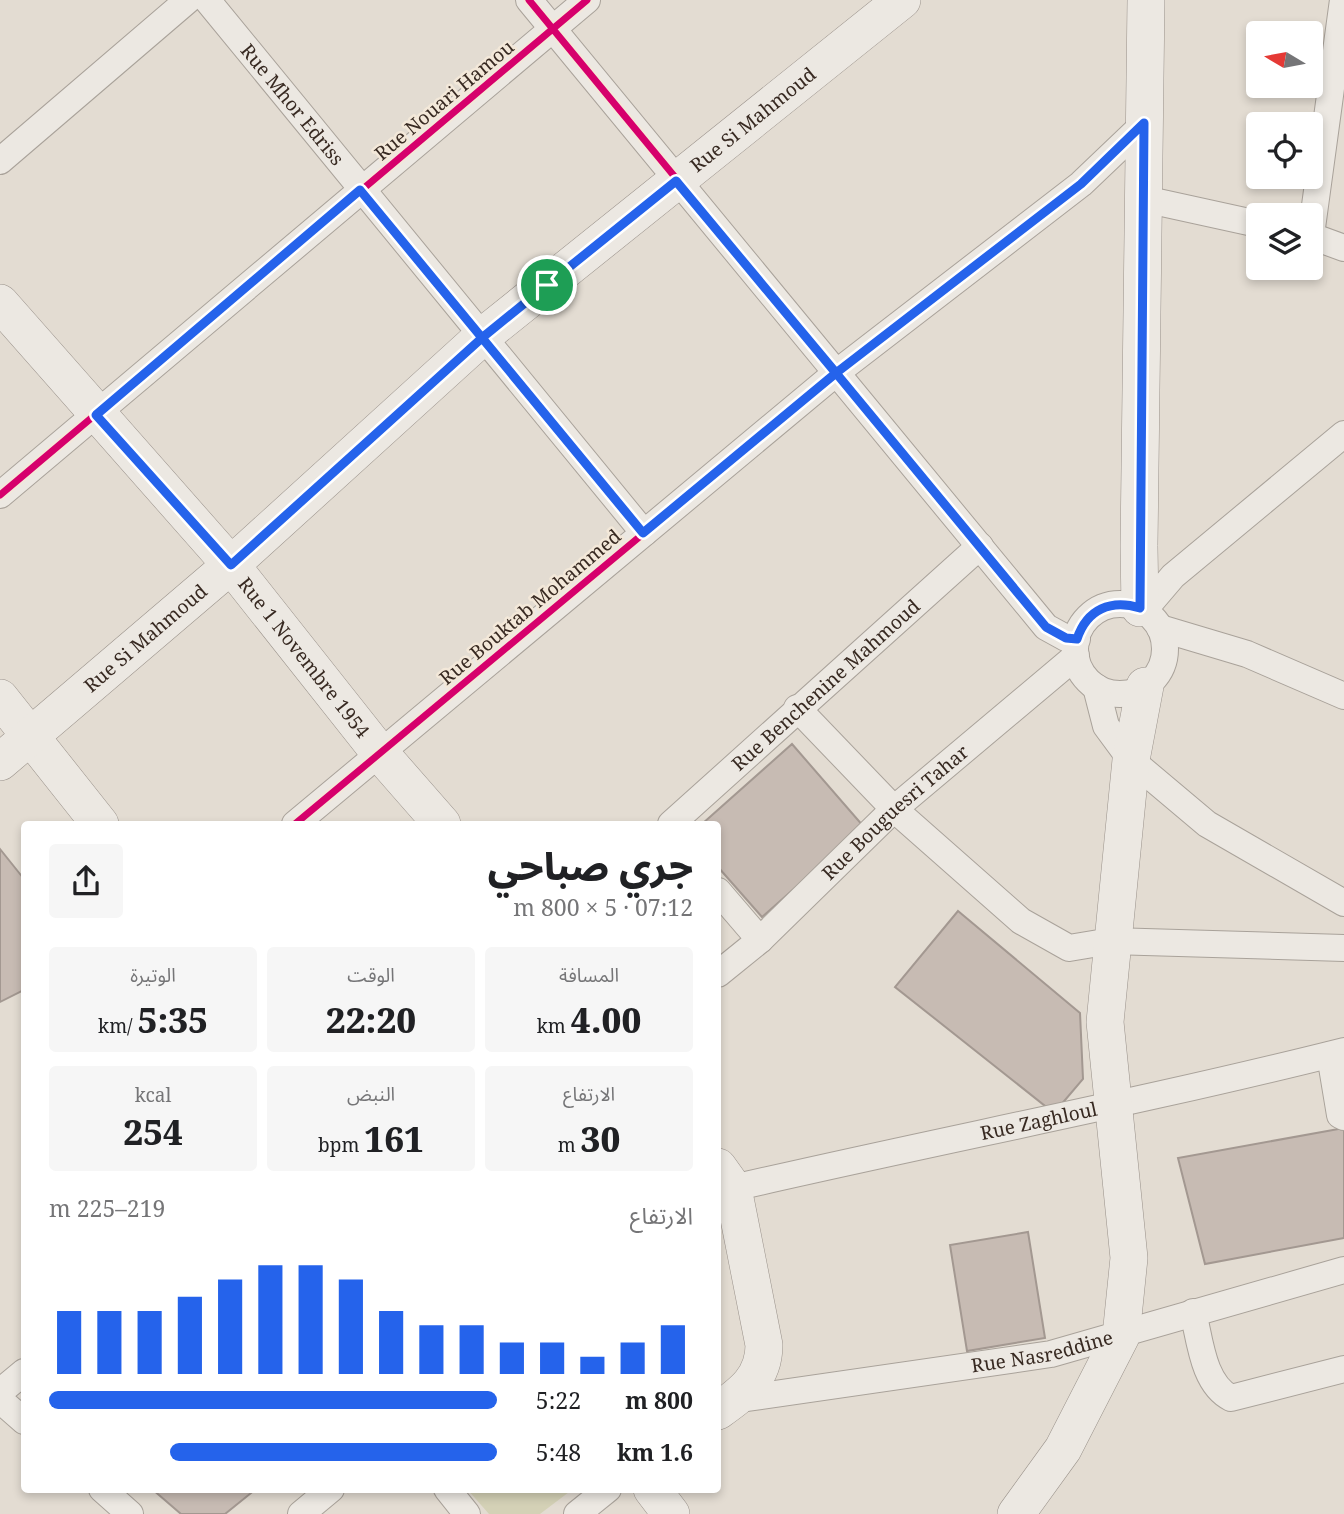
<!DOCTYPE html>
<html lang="ar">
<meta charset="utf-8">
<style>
body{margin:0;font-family:"Noto Serif","Noto Sans Arabic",serif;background:#f6f6f6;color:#202124;direction:rtl;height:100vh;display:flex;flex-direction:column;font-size:26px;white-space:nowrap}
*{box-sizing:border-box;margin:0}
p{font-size:23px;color:#757577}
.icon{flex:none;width:38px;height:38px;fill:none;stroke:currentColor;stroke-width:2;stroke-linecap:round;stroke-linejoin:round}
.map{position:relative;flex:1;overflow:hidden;direction:ltr}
.side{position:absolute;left:21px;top:821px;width:700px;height:672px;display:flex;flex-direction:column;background:#fff;border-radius:7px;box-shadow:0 4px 10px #0003;direction:rtl}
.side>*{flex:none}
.needle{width:46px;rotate:280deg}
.tools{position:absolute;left:1246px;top:21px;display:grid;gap:14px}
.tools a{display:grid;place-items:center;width:77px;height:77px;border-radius:7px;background:#fff;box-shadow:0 4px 10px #0003;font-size:35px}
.pin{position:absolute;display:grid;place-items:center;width:60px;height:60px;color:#fff;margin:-30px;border:4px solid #fff;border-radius:50%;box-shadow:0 2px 7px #0007}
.round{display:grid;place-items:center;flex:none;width:74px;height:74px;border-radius:7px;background:#f6f6f6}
.head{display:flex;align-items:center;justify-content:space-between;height:119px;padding:0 28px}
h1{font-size:38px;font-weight:800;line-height:52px}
.figures{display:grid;grid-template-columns:repeat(3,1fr);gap:10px;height:119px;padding:7px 28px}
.figures div{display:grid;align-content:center;border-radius:7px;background:#f6f6f6;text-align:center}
.figures b{font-size:35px;font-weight:800}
.figures small{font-size:19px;font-weight:400}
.figures p{font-size:19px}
.chart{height:196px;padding:14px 28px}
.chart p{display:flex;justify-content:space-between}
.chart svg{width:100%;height:126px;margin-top:7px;stroke:#2563eb;stroke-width:6}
ul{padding:0 28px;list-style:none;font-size:23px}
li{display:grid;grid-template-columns:112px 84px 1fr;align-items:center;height:52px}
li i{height:18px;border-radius:9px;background:#2563eb}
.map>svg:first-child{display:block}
.green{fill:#d4d1b6}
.building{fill:#c7bbb3;stroke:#a39891;stroke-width:2}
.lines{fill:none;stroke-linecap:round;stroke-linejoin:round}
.street-casing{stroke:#a9a29a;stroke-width:28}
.secondary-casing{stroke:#99918a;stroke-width:38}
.street{stroke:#ece8e2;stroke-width:26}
.secondary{stroke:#ece8e2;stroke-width:37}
.cycleway-casing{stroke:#f3e8d9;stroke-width:11}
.cycleway{stroke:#d6006c;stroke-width:7}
.route-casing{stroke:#fff;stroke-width:14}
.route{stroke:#2563eb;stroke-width:9}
.labels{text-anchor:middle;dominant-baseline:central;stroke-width:5;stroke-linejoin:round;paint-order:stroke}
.street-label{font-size:19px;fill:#382a22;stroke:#f3e8d9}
</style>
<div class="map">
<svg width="1344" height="1514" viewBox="0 0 1344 1514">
<rect width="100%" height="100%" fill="#e3dcd2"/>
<path class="green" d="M467,1489h106l-33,25h-51z"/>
<path class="building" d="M792,744l72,83 -102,90 -44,-50v-43h-16z
M0,849l24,30v111l-24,12z
M958,911l122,102 3,66 -29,34 -159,-126z
M1344,1128v110l-139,26 -27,-106z
M1028,1232l17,106 -78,13 -17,-106z
M152,1489h104l-31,25h-44z"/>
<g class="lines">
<defs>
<g id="street">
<path id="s1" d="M207,0l437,533"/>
<path d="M529,0l517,627 20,11 11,1"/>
<path d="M0,161l188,-161"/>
<path d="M1144,199l114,25"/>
<path d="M1311,235l32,-235"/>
<path d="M1311,236l33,12"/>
<path d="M0,495l587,-495"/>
<circle cx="1120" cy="649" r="45"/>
<path d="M1144,610l29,-34 171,-142"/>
<path d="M1160,628l87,26 97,42"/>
<path d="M1096,687l10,39 25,34 76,64 137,79"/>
<path d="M797,708l97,101 127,112 48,27 42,-7 233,7"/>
<path d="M295,824l541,-451 245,-189 64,-61"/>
<path id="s2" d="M671,824l309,-278"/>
<path d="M718,891l42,49"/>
<path id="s3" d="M718,974l42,-34 134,-131 182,-153"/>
<path d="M1330,1055l10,60 4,2"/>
<path id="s4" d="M733,1188c203,-47 408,-86 611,-137"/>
<path d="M1193,1312c7,28 10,72 38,86l113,-29"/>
<path d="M0,1392l24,-20"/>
<path d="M0,1400l24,21"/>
<path id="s5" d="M733,1400l318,-46 293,-84"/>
<path d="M102,1489l28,25"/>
<path d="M447,1489l20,25"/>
<path d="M301,1514l30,-25"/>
<path d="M577,1514l31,-25"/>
</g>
<g id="secondary">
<path id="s6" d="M0,303l231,262 148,187 63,72"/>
<path d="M1140,608l-1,-62 7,-546"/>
<path d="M0,698l100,126"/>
<path id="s7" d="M0,762l231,-197 252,-229 419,-336"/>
<path d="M718,1167l15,21 31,157c0,33 -21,48 -46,66"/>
<path d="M652,1489l19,25"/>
<path d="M1016,1514l47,-65 58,-113 8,-78 -24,-236 26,-262 14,-74"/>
</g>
</defs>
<use href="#street" class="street-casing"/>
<use href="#secondary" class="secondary-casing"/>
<use href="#street" class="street"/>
<use href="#secondary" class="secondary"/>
<defs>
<path id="cycleway" d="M529,0l517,627 20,11 11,1
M0,495l587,-495
M295,824l541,-451 245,-189 64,-61"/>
</defs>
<use href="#cycleway" class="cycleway-casing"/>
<use href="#cycleway" class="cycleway"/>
</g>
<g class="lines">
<defs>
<path id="route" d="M547,285l-64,52 -252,228 -135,-150 264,-225 283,343 193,-160 210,254 20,11 11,1c10,-30 34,-40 63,-31l4,-485 -63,61 -245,189 -160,-192 -129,104"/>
</defs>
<use href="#route" class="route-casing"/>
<use href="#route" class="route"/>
</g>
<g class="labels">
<g class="street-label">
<text transform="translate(444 100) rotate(-40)">Rue Nouari Hamou</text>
<text stroke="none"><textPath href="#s1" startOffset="135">Rue Mhor Edriss</textPath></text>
<text stroke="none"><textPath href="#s7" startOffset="990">Rue Si Mahmoud</textPath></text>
<text transform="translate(530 607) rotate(-40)">Rue Bouktab Mohammed</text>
<text stroke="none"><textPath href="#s7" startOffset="191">Rue Si Mahmoud</textPath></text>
<text stroke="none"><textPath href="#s6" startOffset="467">Rue 1 Novembre 1954</textPath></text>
<text stroke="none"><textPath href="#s2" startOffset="208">Rue Benchenine Mahmoud</textPath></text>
<text stroke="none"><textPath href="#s3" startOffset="240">Rue Bouguesri Tahar</textPath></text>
<text stroke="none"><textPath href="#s4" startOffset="313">Rue Zaghloul</textPath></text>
<text stroke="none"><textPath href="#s5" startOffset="313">Rue Nasreddine</textPath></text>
</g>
</g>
</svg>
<div class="tools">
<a><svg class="needle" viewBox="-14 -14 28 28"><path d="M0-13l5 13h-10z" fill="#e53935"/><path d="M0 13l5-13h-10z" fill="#757577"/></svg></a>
<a><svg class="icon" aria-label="locate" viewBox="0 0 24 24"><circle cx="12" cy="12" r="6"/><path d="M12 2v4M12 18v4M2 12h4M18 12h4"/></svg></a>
<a><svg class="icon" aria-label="layers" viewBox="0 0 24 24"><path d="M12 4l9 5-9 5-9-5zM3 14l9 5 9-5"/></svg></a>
</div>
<div class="pin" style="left:547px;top:285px;background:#1e9e55"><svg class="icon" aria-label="arrive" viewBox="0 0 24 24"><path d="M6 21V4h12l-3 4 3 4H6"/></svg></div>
<section class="side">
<div class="head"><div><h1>جري صباحي</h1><p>07:12 · 5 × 800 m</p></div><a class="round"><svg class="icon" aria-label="share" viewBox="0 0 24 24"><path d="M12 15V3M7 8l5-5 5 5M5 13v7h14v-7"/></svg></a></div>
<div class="figures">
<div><p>المسافة</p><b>4.00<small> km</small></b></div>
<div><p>الوقت</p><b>22:20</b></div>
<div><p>الوتيرة</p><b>5:35<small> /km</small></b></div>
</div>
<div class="figures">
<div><p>الارتفاع</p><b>30<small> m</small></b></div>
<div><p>النبض</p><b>161<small> bpm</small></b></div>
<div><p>kcal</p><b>254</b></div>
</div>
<div class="chart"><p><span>الارتفاع</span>219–225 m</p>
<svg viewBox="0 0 160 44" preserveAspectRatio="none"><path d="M5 44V22M15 44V22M25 44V22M35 44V17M45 44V11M55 44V6M65 44V6M75 44V11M85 44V22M95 44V27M105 44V27M115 44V33M125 44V33M135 44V38M145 44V33M155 44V27"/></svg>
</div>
<ul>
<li><b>800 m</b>5:22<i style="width:100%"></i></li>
<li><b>1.6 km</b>5:48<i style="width:73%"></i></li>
</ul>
</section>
</div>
